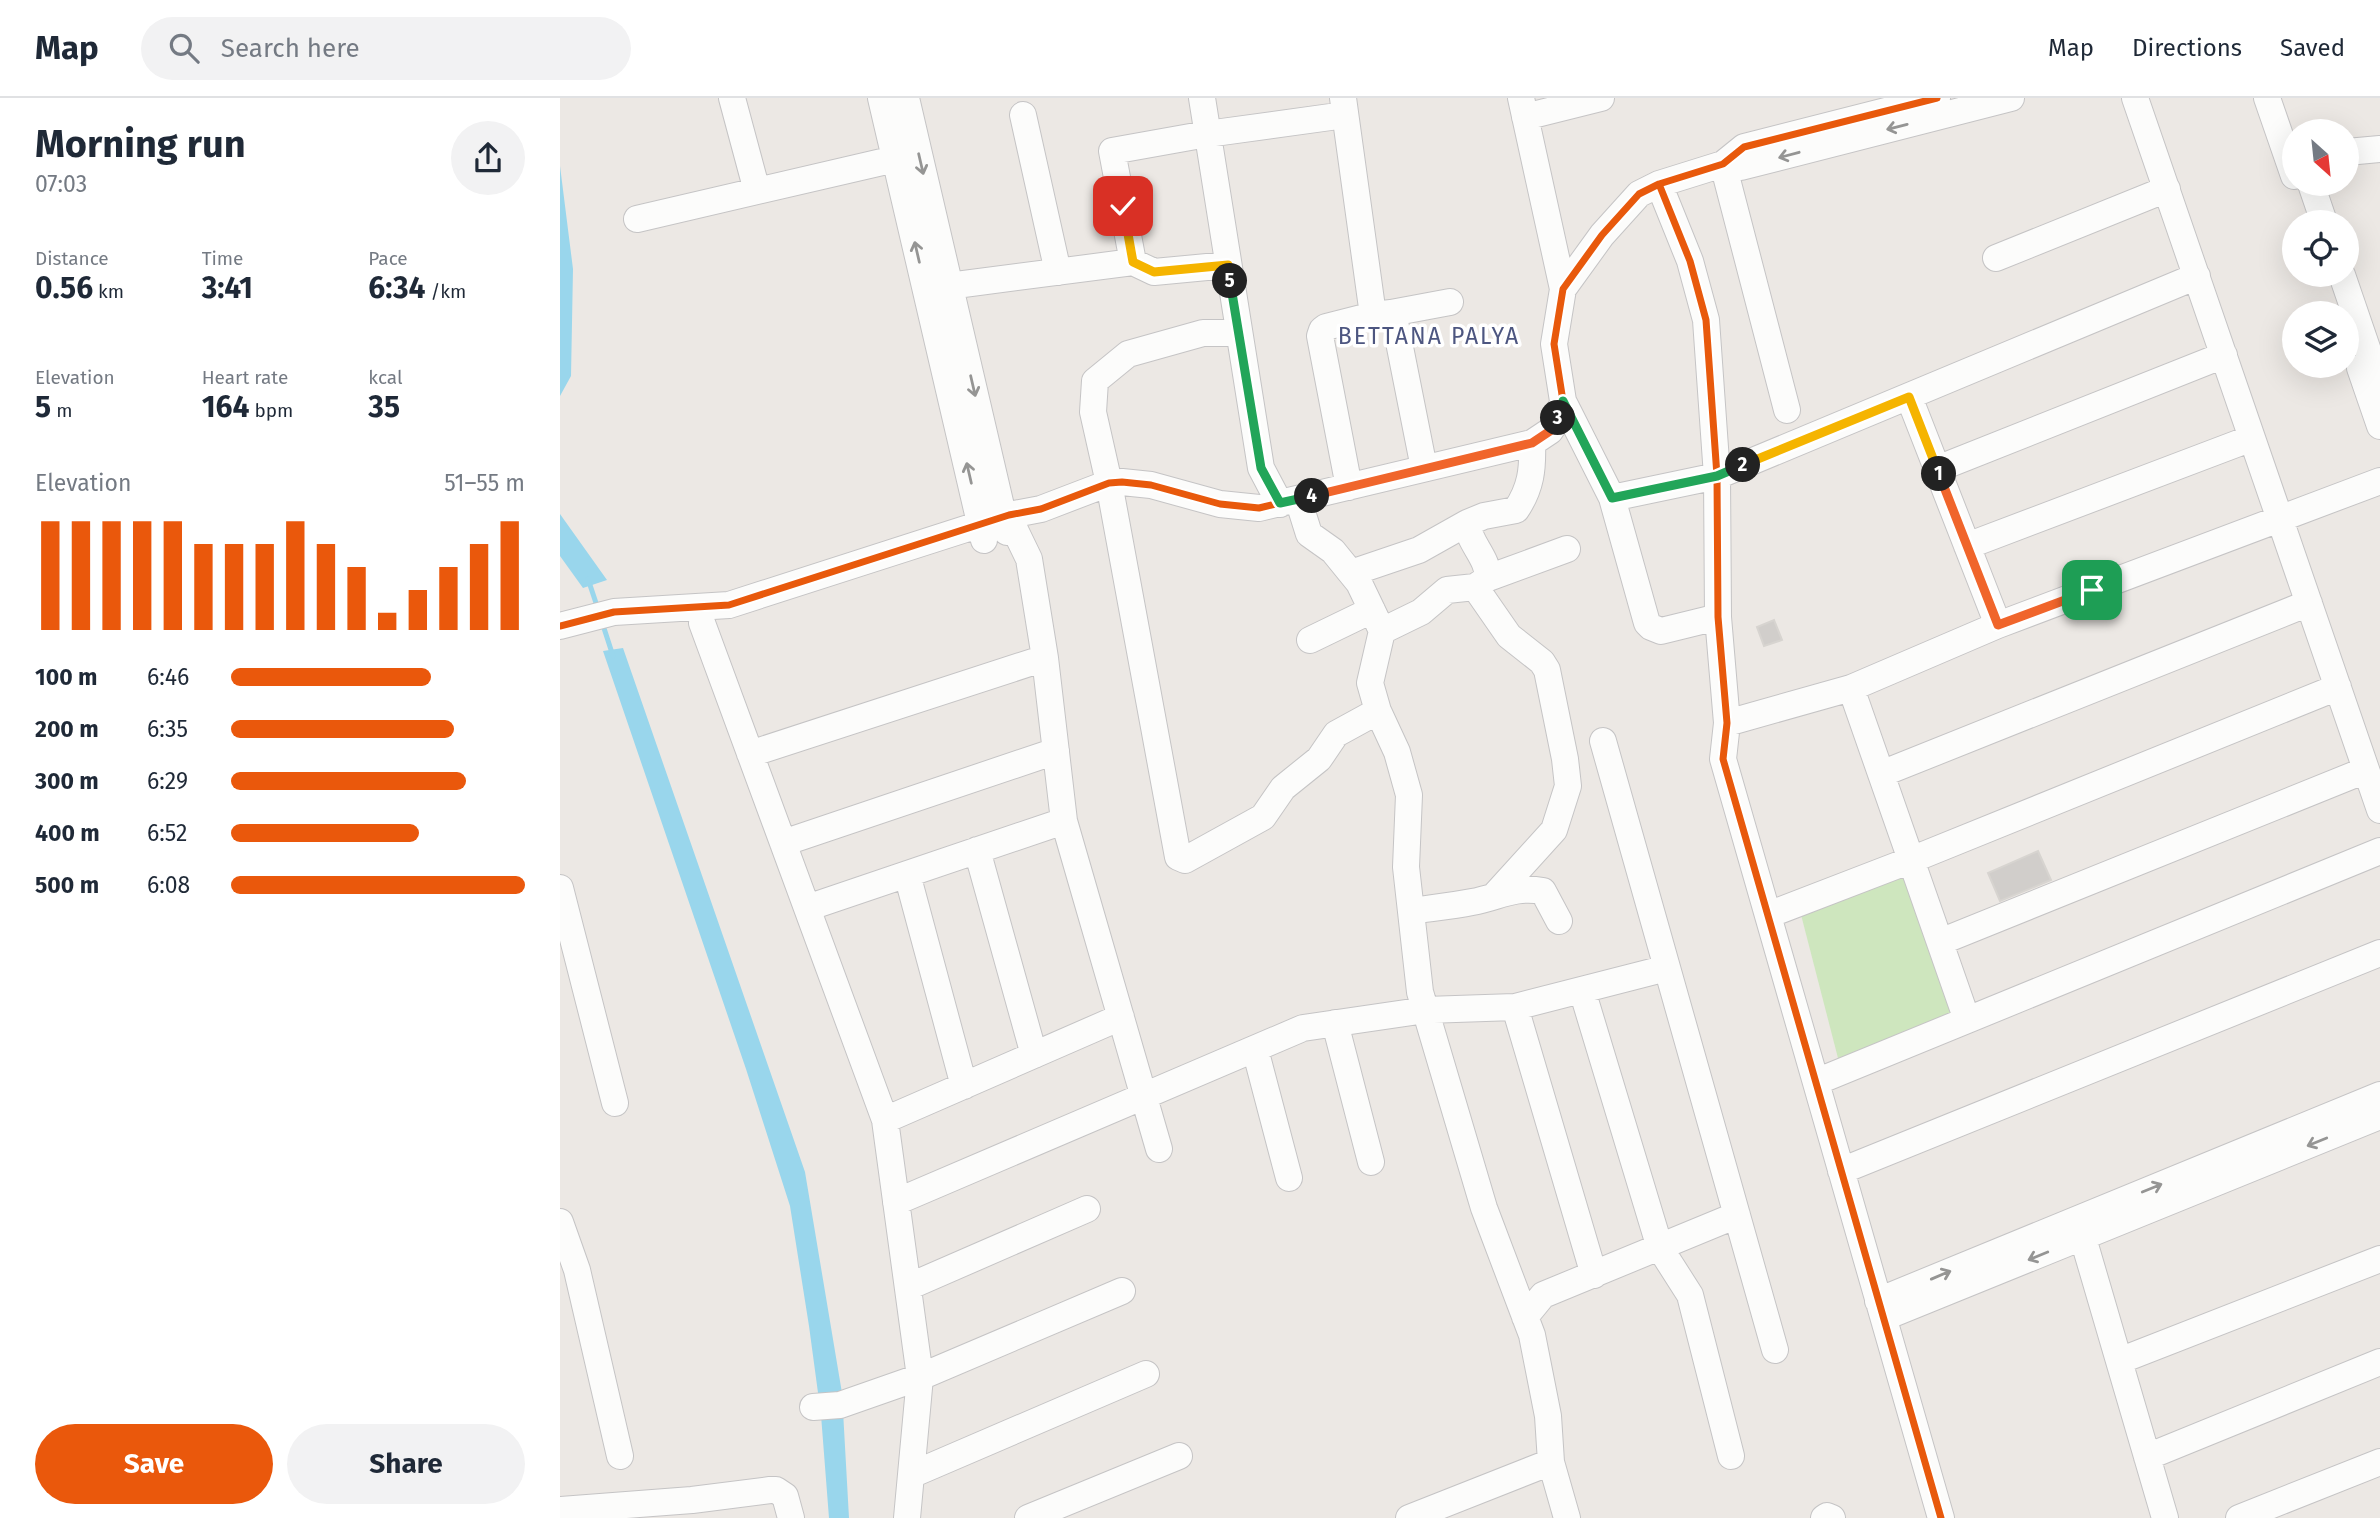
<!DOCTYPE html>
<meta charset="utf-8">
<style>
body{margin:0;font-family:"Fira Sans",sans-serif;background:#f2f2f3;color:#1f2937;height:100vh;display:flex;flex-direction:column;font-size:26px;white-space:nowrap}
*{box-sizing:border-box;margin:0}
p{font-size:23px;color:#747a83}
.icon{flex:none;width:38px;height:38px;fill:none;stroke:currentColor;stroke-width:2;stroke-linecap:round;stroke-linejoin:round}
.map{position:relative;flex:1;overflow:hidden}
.panel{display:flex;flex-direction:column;background:#fff;width:560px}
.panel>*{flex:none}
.needle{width:46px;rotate:153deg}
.tools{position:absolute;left:1722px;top:21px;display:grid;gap:14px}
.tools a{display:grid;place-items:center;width:77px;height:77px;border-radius:50%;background:#fff;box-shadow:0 7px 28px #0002;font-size:35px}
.pin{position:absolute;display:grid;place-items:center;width:60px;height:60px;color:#fff;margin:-30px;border-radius:14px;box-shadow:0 4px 10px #0006}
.km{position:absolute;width:35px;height:35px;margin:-18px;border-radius:50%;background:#222;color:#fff;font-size:19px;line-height:35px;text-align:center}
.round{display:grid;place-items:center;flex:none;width:74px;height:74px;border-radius:37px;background:#f2f2f3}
.summary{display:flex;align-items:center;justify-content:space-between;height:119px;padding:0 35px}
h1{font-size:38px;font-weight:700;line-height:52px}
.metrics{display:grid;grid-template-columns:repeat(3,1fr);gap:10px;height:119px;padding:7px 35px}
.metrics div{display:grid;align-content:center}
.metrics b{font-size:30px;font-weight:700}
.metrics small{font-size:19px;font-weight:400}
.metrics p{font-size:19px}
.chart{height:196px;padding:14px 35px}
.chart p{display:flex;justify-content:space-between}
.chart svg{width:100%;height:126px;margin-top:7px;stroke:#ea580c;stroke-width:6}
.action{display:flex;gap:14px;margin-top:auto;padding:14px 35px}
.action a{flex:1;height:80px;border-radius:42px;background:#ea580c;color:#fff;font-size:28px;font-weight:700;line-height:80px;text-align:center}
.action a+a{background:#f2f2f3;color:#1f2937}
ul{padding:0 35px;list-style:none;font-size:23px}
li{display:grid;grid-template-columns:112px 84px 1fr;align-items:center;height:52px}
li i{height:18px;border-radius:9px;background:#ea580c}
header{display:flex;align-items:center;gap:42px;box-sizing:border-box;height:98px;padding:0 35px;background:#fff;border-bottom:2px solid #e0e1e3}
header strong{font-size:33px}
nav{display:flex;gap:38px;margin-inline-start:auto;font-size:24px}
.search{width:490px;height:63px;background:#f2f2f3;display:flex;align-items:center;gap:18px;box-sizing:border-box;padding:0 24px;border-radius:38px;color:#747a83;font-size:26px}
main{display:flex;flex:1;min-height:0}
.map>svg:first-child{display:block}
.green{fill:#cee6be}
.water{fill:#99d6ec}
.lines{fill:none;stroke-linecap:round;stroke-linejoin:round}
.stream{stroke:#99d6ec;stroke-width:5}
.building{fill:#d1cecb;stroke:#d7d4d0;stroke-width:2}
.minor-casing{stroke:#c5c4c5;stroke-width:28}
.minor{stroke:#fcfcfb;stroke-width:26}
.cycleway-casing{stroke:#fff;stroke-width:11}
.cycleway{stroke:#e8590c;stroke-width:7}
.oneway{stroke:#959594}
.split-1-casing{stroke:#fff;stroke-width:14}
.split-2-casing{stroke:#fff;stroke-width:14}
.split-3-casing{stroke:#fff;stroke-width:14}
.split-4-casing{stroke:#fff;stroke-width:14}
.split-5-casing{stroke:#fff;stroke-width:14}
.split-6-casing{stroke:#fff;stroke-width:14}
.split-1{stroke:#f0652b;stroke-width:9}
.split-2{stroke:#f5b400;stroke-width:9}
.split-3{stroke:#22a559;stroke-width:9}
.split-4{stroke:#f0652b;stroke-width:9}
.split-5{stroke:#22a559;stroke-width:9}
.split-6{stroke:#f5b400;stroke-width:9}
.labels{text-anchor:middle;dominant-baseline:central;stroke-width:7;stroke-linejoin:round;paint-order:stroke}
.neighbourhood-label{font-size:23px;letter-spacing:2px;fill:#4d5680;stroke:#fff}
</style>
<header>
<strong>Map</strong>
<div class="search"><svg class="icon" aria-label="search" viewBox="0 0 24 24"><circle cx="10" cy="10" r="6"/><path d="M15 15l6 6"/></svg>Search here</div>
<nav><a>Map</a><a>Directions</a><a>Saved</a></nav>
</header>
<main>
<section class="panel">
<div class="summary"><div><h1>Morning run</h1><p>07:03</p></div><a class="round"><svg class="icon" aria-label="share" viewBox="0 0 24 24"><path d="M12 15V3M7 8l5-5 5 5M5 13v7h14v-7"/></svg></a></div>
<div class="metrics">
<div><p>Distance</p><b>0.56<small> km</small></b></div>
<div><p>Time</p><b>3:41</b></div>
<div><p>Pace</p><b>6:34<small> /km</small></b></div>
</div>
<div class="metrics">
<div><p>Elevation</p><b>5<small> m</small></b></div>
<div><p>Heart rate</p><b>164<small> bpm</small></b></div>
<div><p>kcal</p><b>35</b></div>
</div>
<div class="chart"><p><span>Elevation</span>51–55 m</p>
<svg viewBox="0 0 160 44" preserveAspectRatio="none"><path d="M5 44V6M15 44V6M25 44V6M35 44V6M45 44V6M55 44V14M65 44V14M75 44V14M85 44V6M95 44V14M105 44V22M115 44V38M125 44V30M135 44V22M145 44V14M155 44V6"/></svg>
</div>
<ul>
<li><b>100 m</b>6:46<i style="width:68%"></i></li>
<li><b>200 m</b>6:35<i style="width:76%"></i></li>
<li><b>300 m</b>6:29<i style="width:80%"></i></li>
<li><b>400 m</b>6:52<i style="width:64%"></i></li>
<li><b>500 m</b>6:08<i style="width:100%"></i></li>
</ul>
<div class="action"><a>Save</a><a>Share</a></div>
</section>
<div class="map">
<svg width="1820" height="1420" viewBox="0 0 1820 1420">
<rect width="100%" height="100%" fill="#ece8e4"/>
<path class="green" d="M1346,770l46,147 -113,47 -40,-155z"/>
<path class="water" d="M0,68l13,103 -2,107 -11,20z
M0,416l47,66 -24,8 -23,-32z
M63,550l182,524 37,221 7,125h-20l-8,-103 -12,-89 -19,-120 -44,-137 -143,-418z"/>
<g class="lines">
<path class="stream" d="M28,481l10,30
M42,524l11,34"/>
</g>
<path class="building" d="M1214,522l8,20 -18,6 -7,-19z
M1478,753l13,29 -51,21 -12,-28z"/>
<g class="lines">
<defs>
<path id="minor" d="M172,0l25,93
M321,0l103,442
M346,0l101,434
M642,0l59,370 19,36
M783,0l30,217 18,-2 3,4 30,151
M961,0l42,191
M1575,0l245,712
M1707,0l27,78
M463,17l35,157
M965,19l76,-19
M1787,54l33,-3
M1163,66l18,3 270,-69
M1163,66l64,246
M1099,86l31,77 16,59 11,156 1,141 9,106 -4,36 218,759
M1751,86l13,38
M77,121l258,-60
M1436,160l171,-69
M573,164l-21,-111 95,-17 138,-19
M1782,177l38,111
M373,190l200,-26 21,10 74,-7
M831,215l59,-11
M678,235h-35l-75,21 -33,27 -2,31 16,71 69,374 7,3 78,-43 20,-29 36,-29 17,-25 42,-23
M1800,270l20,58
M1349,299l89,228
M1003,303l49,97 35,125 4,4 10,4 57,-14
M1377,371l287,-114
M789,389l-29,-151 2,-6 4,-3 47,-12
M1052,400l105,-22 480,-200
M738,401l11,35 24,17 26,32 23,48 -12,52 8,28 19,41 12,43 -3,72 14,125 64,216 48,127 16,81 3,46 16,56
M455,432l14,29 16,99 19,163 95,328
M1407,448l285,-108
M791,475l68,-23 48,-27
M928,480l79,-29
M915,489l34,49 33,26 5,8 18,89 3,27 -14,44 -59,65
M142,525l183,497 35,257 -13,141
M0,528l54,-14 115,-7 280,-90 32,-6 68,-26 13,-1 29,3 69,19 39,4 273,-65 18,-12 8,-12 5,-18 -9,-57 9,-55 39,-54 37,-41 20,-10 64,-20 21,-17 193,-49
M822,533l39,-19 26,-22 28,-3 13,-9c0,-21 -19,-34 -21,-55l17,-7 32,-6c15,-22 17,-41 16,-67
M750,542l62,-30
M1291,590l116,332
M1167,625l124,-35 147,-63 382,-144
M1043,643l172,609
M190,656l295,-96
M1321,676l428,-171
M223,745l273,-92
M417,752l57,205
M347,776l57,212
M0,790l55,215
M247,810l257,-87
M851,813c20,-3 41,-5 61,-9 28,-5 40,-16 71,-11l16,30
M1208,817l143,-55 427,-173
M1380,844l426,-172
M1022,892l78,258 30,47 41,161
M955,909l79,268
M775,925l36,139
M695,951l34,129
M1256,984l564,-231
M325,1022l236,-103
M1281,1073l539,-218
M336,1104l407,-174 123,-18 89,-3 152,-39
M1518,1123l87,297
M0,1124l17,48 43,186
M348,1189l179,-78
M1318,1203l502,-206
M1335,1215l485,-197
M965,1219l18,-22 194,-80
M1559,1263l261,-102
M253,1309l27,-2 80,-28 202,-86
M1587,1359l233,-95
M351,1377l235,-101
M0,1412l132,-10 78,-10h6l9,6 6,22
M468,1420l151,-62
M849,1420l142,-56
M1264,1420l3,-2 5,2
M1679,1420l141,-56"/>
</defs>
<use href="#minor" class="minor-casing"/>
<use href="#minor" class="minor"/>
<defs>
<path id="cycleway" d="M1099,86l31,77 16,59 11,156 1,141 9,106 -4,36 218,759
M0,528l54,-14 115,-7 280,-90 32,-6 68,-26 13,-1 29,3 69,19 39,4 273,-65 18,-12 8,-12 5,-18 -9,-57 9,-55 39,-54 37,-41 20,-10 64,-20 21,-17 193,-49"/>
</defs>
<use href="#cycleway" class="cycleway-casing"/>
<use href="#cycleway" class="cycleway"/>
</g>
<defs><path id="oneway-shaft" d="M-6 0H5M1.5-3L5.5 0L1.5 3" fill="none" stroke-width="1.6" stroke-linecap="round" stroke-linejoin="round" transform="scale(1.75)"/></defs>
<g class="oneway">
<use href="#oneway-shaft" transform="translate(1337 29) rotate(166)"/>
<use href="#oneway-shaft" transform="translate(1229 57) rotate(165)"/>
<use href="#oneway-shaft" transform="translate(361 66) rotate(77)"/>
<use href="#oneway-shaft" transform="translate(357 154) rotate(-103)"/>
<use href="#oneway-shaft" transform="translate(413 288) rotate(77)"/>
<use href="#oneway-shaft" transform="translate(409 375) rotate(-103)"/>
<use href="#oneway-shaft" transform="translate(1757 1044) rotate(158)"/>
<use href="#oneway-shaft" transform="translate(1592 1090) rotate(-22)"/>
<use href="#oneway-shaft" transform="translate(1478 1158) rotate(158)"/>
<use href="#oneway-shaft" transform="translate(1381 1177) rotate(-23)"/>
</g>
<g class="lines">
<defs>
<path id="split-1" d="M1379,376l59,151 94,-35"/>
<path id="split-2" d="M1183,367l166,-68 30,77"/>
<path id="split-3" d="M998,320l5,-17 49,97 105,-22 26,-11"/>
<path id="split-4" d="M752,398l220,-53 18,-12 8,-13"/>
<path id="split-5" d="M670,183l31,187 19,35 32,-7"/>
<path id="split-6" d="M563,108l10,56 21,10 74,-7 2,16"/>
</defs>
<use href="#split-1" class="split-1-casing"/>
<use href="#split-2" class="split-2-casing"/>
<use href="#split-3" class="split-3-casing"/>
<use href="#split-4" class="split-4-casing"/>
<use href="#split-5" class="split-5-casing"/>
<use href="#split-6" class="split-6-casing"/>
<use href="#split-1" class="split-1"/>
<use href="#split-2" class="split-2"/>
<use href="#split-3" class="split-3"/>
<use href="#split-4" class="split-4"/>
<use href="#split-5" class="split-5"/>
<use href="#split-6" class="split-6"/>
</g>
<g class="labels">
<g class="neighbourhood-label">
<text x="869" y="238">BETTANA PALYA</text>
</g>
</g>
</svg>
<div class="tools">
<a><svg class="needle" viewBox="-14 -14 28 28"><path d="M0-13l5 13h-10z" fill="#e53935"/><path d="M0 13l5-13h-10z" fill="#747a83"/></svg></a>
<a><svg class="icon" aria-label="locate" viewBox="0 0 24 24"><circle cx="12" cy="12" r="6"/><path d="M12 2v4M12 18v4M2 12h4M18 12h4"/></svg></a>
<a><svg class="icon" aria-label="layers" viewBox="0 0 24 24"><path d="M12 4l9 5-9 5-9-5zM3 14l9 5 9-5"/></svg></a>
</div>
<div class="pin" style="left:1532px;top:492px;background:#1e9e55"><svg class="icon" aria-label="arrive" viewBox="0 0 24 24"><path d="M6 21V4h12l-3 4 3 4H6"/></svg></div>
<div class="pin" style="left:563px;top:108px;background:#d93025"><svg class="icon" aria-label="check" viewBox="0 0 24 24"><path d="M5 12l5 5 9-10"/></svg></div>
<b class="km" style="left:1379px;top:376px">1</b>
<b class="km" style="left:1183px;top:367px">2</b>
<b class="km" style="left:998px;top:320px">3</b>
<b class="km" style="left:752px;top:398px">4</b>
<b class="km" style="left:670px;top:183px">5</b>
</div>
</main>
